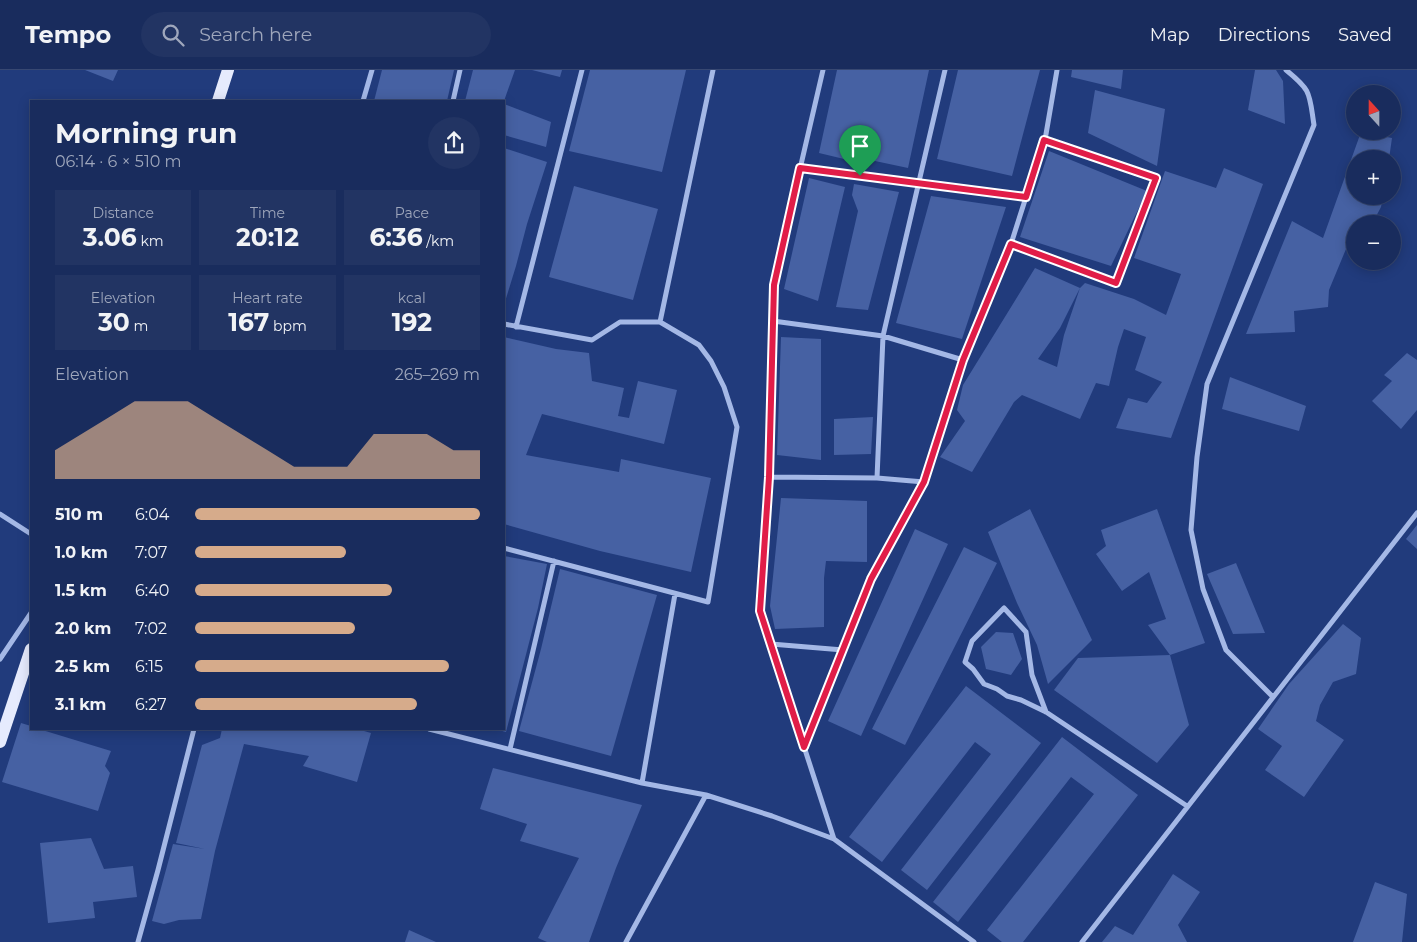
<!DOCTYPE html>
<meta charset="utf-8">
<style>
body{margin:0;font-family:Montserrat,sans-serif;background:#223463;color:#f1f3f6;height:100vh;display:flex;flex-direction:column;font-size:19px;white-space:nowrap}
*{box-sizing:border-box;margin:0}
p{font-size:16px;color:#9fa7bc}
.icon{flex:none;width:28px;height:28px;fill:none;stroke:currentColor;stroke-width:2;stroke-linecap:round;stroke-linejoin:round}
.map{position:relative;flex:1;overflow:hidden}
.drawer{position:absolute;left:30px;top:30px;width:475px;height:630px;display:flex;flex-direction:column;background:#192c5d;border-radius:0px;box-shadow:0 2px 12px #0003,0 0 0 1px #374872}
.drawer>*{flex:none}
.needle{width:32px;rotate:339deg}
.tools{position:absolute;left:1346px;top:15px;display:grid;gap:10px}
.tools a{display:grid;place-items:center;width:55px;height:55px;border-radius:50%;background:#192c5d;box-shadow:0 2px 12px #0003,0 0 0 1px #374872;font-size:25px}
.pin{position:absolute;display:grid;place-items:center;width:42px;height:42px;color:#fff;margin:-51px -21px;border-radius:50% 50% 50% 0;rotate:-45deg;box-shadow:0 0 5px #0007}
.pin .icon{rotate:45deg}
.round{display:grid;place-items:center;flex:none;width:52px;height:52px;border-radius:26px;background:#223463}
.headline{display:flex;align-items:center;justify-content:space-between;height:85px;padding:0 25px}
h1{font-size:28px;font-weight:700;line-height:38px}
.stats{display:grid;grid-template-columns:repeat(3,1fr);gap:8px;height:85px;padding:5px 25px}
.stats div{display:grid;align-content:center;border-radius:0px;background:#223463;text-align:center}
.stats b{font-size:25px;font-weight:700}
.stats small{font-size:14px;font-weight:400}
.stats p{font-size:14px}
.chart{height:140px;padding:10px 25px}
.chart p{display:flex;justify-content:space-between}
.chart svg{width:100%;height:90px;margin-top:5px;fill:#d6ab8b;opacity:.7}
ul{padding:0 25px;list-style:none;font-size:16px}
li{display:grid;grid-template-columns:80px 60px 1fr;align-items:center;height:38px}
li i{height:12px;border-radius:6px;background:#d6ab8b}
header{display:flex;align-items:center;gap:30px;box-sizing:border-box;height:70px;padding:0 25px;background:#192c5d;border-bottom:1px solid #374872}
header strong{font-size:24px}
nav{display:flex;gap:28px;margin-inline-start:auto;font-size:18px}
.search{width:350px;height:45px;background:#223463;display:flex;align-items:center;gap:12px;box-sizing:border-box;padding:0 18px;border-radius:28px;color:#9fa7bc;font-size:19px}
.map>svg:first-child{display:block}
.building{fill:#4661a3}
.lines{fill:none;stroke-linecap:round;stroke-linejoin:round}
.street{stroke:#a4b8e6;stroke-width:5}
.primary{stroke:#e6ebfd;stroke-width:12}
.route-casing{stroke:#fff;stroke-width:10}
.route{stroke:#e11d48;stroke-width:6}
</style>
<header>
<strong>Tempo</strong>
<div class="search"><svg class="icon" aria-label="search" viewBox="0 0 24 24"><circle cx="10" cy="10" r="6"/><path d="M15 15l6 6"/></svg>Search here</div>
<nav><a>Map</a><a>Directions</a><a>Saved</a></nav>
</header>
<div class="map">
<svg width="1417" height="872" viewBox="0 0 1417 872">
<rect width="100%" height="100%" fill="#213b7c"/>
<path class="building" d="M85,0h33l-5,11z
M382,0h72l-7,31h-73z
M473,0h42l-11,31h-39z
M532,0h30l-2,7z
M590,0h96l-24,102 -93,-21z
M837,0h92l-21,98 -33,-7 -10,3 -46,-11z
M958,0h82l-28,106 -75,-17z
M1072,0h51l-2,19 -50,-12z
M1255,0h21l7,11 2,43 -37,-14z
M1095,20l70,19 -8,57 -69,-33z
M504,34l47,18 -5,25 -42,-12z
M1361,62l31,6 -3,21h-34v37h28l-2,11 -9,17h-17v30l-9,-5 -17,41 -1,17 -34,4 1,21 -49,2 46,-113 31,17z
M504,78l43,14 -20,62 -11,42 -12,39z
M1049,81l98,40 -36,75 -91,-29z
M1224,98l39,16 -92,254 -55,-10 12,-30 19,5 15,-21 -27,-12 11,-33 -22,-8 -6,18 -9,39 -13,-3 -16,36 -58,-24 -8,7 -42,70 -32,-15 25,-36 -8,-11 6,-25 72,-117 45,20 -20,40 -22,31 19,8 7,-32 16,-47 5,-5 49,16 32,16 15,-41 -47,-16 31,-87 51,17z
M809,108l36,9 -27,114 -34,-12z
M854,114l45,8 -31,118 -32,-3 22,-96 -6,-16z
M574,116l84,23 -25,91 -84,-23z
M931,126l75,11 -44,132 -66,-16z
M504,267l52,12 33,4 3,28 32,7 -6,28 11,2 9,-37 39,9 -13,54 -122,-30 -16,41 93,17 2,-13 90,19 -20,94 -91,-21 -96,-27z
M781,267l40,2v121l-44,-5z
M1407,283l10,7v50l-16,19 -29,-28 20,-20 -8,-6z
M1230,307l76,29 -7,25 -77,-22z
M873,347l-2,37 -37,1v-36z
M781,428l86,3v61l-41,-1 -2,17v49l-49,2 -5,-23z
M1030,439l62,131 -44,44 -11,-39 -20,-42 -29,-71z
M1157,439l48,134 -35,12 -22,-30 18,-6 -17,-47 -27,19 -26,-37 10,-8 -5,-16z
M1417,455v24l-11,-10z
M915,459l33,15 -87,192 -33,-15z
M964,477l33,16 -92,182 -33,-16z
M504,486l43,8 -9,44 -32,124 -11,-3h9z
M1236,493l29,70 -32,1 -26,-60z
M560,499l97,26 -46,161 -92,-25 22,-82z
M1343,554l18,14 -5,36 -23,8 -13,23 -4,16 28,19 -40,57 -39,-27 17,-24 -24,-17 31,-45z
M996,562l17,1 9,26 -11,16 -25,-6 -5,-22z
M1170,585l19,70 -32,38 -103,-73 24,-32z
M966,616l75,57 -114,147 -26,-20 90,-116 -16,-12 -93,120 -33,-25z
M21,653l10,3v3h8l72,22 -6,15 5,7 -12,38 -96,-29z
M222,659h135l14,4 -14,49 -54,-16 6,-10 -65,-12 -29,107 -14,68 -22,1 -15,4 -12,-3 21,-77 32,5 -29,-6 26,-98 18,-7z
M1062,667l76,58 -115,147h-21l-15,-12 107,-136 -23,-17 -113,145 -25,-20z
M493,698l149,37 -26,63 -27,74h-42l-9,-4 41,-80 -59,-17 7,-17 -47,-15z
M91,768l13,31 29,-3 4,31 -44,5 2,16 -47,5 -8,-80z
M1173,804l27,18 -22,33 9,17h-85l13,-16 18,9z
M1375,812l32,12 -5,48h-49z
M409,860l27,12h-31z"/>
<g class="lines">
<path class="street" d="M823,0l-50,215 -4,192 -9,134 74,228
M363,31l9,-31
M453,31l7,-31
M800,98l226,29
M1011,174l105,39 40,-105 -111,-38
M773,251l110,15 80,24
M660,252l53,-252
M504,254l88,16 28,-18h40l39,23 12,16 13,26 13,40 -29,175 -204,-54
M516,257l66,-257
M769,407l108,1 47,4
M877,408l6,-142 62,-266
M0,444l31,20
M771,574l72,6
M0,589l31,-46
M1273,627l-47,-47 -23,-61 -12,-59 6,-73 10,-73 107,-259c-5,-32 -2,-34 -28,-55
M1046,642l-14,-37 -6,-43 -22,-24 -32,33 -7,21 8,7 11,15 13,5 10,7 14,4 25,12 141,94
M429,659l213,54 64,12 66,21 62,23 140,103
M804,677l67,-168 53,-97 39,-122 48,-116 15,-47 19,-57 12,-70
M510,679l44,-188
M642,713l33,-189
M138,872l20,-72 36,-141
M626,872l80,-147
M1082,872l335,-429"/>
<path class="primary" d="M218,31l10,-31
M0,672l31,-93"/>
</g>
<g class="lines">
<defs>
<path id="route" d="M1044,70l112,38 -40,105 -105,-39 -48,116 -39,122 -53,97 -67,168 -44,-136 9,-134 5,-192 26,-117 226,29z"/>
</defs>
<use href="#route" class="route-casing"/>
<use href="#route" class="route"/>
</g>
</svg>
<div class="tools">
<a><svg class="needle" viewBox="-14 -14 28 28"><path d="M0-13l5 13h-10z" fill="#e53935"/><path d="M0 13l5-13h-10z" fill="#9fa7bc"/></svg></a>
<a>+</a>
<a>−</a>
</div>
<div class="pin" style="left:860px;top:106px;background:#1e9e55"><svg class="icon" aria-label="arrive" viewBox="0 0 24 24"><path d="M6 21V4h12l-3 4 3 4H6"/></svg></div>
<section class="drawer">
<div class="headline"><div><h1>Morning run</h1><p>06:14 · 6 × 510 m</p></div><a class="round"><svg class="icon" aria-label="share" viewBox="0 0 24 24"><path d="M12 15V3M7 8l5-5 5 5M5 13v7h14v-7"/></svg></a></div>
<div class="stats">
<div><p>Distance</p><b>3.06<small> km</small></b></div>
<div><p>Time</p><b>20:12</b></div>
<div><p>Pace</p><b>6:36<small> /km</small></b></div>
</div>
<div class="stats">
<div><p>Elevation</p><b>30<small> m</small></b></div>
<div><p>Heart rate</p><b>167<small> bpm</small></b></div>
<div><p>kcal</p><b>192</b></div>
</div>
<div class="chart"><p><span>Elevation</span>265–269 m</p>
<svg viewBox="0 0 160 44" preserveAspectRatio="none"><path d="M0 44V30L10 22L20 14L30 6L40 6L50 6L60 14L70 22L80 30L90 38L100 38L110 38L120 22L130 22L140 22L150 30L160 30V44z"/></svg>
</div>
<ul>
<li><b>510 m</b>6:04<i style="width:100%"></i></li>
<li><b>1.0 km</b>7:07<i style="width:53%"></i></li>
<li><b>1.5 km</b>6:40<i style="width:69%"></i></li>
<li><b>2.0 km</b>7:02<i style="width:56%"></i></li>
<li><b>2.5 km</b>6:15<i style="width:89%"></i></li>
<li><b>3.1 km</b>6:27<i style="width:78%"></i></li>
</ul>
</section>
</div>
